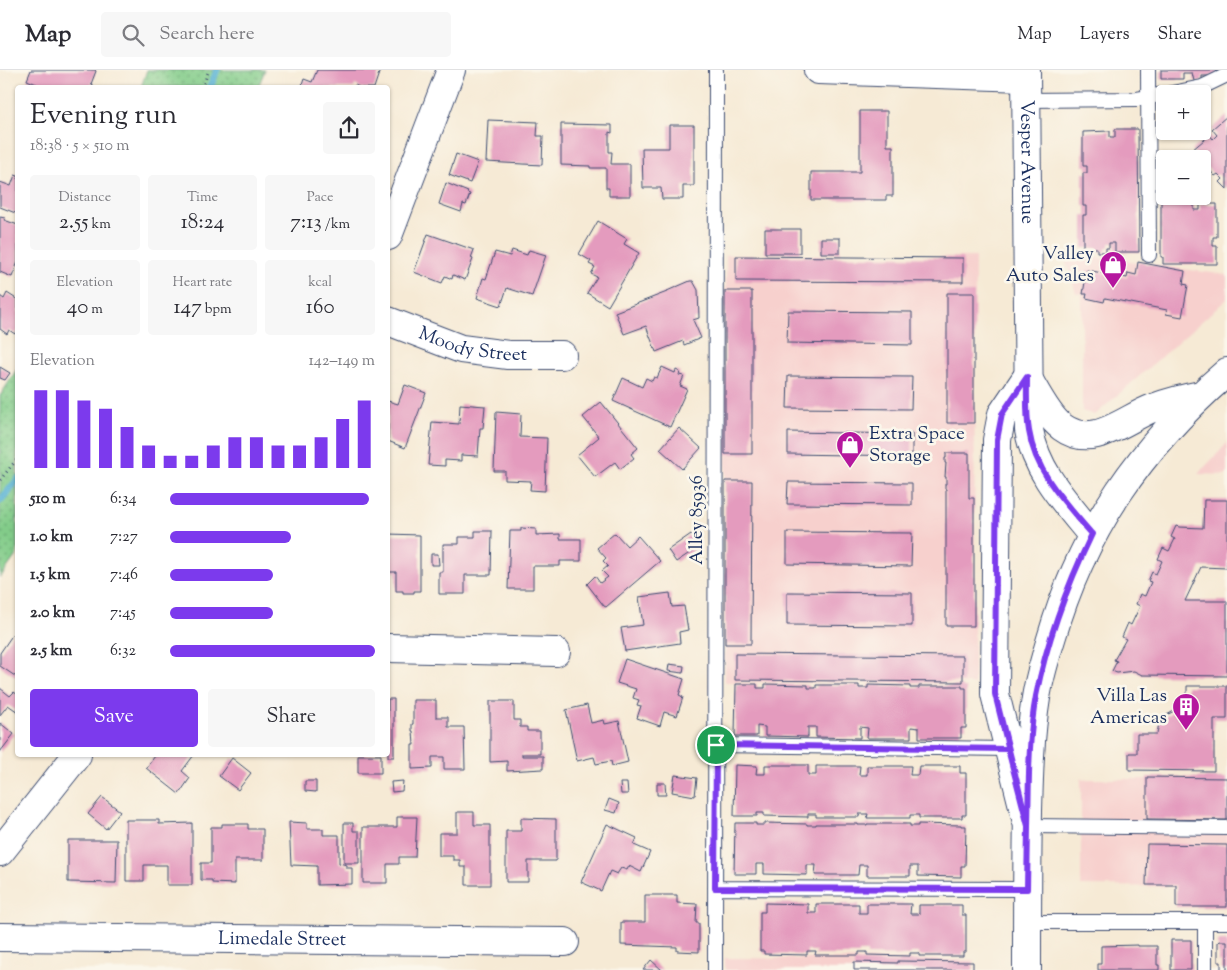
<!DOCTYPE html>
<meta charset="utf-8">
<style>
body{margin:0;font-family:"Sorts Mill Goudy",serif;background:#f7f7f7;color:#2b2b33;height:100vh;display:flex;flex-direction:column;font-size:19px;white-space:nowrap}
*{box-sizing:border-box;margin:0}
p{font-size:16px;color:#7c7c81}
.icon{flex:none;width:28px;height:28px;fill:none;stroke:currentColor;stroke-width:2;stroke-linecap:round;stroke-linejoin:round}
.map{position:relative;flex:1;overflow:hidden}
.side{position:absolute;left:15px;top:15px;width:375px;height:672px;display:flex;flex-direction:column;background:#fff;border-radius:5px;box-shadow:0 1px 4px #0004}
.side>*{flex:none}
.tools{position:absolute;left:1156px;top:15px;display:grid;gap:10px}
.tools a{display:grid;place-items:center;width:55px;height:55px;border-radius:5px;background:#fff;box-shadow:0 1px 4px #0004;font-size:25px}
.pin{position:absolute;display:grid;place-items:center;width:42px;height:42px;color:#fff;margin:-21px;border:2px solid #fff;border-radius:50%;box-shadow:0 1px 5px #0007}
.round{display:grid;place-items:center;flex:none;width:52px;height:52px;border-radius:5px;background:#f7f7f7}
.head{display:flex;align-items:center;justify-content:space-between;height:85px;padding:0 15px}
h1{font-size:28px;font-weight:600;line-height:38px}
.figures{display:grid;grid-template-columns:repeat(3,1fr);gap:8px;height:85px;padding:5px 15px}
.figures div{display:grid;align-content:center;border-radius:5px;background:#f7f7f7;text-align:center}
.figures b{font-size:21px;font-weight:600}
.figures small{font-size:14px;font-weight:400}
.figures p{font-size:14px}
.chart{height:140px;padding:10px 15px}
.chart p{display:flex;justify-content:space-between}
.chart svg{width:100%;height:90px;margin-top:5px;stroke:#7c3aed;stroke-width:6}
.button{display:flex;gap:10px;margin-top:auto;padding:10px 15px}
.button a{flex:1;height:58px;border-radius:5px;background:#7c3aed;color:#fff;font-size:20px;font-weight:600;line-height:58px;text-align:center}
.button a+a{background:#f7f7f7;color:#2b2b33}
ul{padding:0 15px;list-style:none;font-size:16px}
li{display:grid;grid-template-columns:80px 60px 1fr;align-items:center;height:38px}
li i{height:12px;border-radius:6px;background:#7c3aed}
header{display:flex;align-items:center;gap:30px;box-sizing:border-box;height:70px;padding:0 25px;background:#fff;border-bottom:1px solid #e1e1e2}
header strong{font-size:24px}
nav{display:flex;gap:28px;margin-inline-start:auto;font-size:18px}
.search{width:350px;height:45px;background:#f7f7f7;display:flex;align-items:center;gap:12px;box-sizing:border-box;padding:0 18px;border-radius:5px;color:#7c7c81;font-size:19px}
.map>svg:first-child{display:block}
.built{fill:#f7d0cd}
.grass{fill:url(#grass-dots);stroke:#4e7e74}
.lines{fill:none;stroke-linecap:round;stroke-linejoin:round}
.stream{stroke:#55b1d3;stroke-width:7}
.building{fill:#e49bbe}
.service-casing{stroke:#3c4b70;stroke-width:16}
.minor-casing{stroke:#3c4b70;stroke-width:30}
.tertiary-casing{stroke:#3c4b70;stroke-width:30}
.primary-casing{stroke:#3c4b70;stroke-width:30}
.path{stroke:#3c4b70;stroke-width:3;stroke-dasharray:1 4;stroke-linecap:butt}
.service{stroke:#fff;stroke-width:14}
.minor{stroke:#fff;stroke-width:28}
.tertiary{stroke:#fff;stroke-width:28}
.primary{stroke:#fff;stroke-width:28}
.route-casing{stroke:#fff;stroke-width:10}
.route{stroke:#7c3aed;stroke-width:6}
.labels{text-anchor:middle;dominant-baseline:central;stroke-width:5;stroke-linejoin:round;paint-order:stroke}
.street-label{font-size:19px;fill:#1b2f5e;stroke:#fbf7ec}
.poi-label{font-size:19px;fill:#1b2f5e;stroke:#fbf7ec;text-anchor:end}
</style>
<header>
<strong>Map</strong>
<div class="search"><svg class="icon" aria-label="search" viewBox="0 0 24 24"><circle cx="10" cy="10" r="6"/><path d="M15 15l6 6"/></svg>Search here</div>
<nav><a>Map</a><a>Layers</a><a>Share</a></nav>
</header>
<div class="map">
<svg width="1227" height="900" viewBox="0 0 1227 900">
<defs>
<pattern id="grass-dots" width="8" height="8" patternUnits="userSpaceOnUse" patternTransform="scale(1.25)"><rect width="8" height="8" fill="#82cc89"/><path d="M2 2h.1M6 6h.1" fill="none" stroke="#6aa673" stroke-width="1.8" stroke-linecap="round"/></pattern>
</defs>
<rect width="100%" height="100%" fill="#fbf7ec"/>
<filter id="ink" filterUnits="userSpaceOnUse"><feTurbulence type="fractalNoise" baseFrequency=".02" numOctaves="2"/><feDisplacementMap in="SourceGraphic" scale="10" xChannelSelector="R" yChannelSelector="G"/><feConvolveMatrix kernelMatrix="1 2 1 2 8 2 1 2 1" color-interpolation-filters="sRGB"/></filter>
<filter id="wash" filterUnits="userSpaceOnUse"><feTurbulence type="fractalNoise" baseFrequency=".0096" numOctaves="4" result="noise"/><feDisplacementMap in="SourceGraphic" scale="20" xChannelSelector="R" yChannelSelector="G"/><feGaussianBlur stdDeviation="1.12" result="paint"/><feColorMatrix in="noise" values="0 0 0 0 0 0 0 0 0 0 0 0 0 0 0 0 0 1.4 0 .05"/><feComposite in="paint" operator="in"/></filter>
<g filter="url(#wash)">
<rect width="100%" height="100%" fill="#f6ead5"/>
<path class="built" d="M726,185l249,2 -1,427 -249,-2z
M1064,186h22l141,19v24l-132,116 -13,-4v-117l-6,-1z
M1227,373v32l-29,-1 23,-24z
M1081,709h146v108l-146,-1z
M725,888l250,2 -1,10h-249z"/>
<path class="grass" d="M147,0h118l-7,17h-117z
M17,299v185l-17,24v-182z"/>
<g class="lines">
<path class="stream" d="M210,18l7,-18
M0,431l18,-22"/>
</g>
<g id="blocks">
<path class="building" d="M31,0h64l1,1 -5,13h2l-1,4h-46l-19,-8z
M317,0h63l-6,18h-13l-6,-3 -1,3h-53l3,-9 8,3z
M1161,0h56v6h-15v5h-8l-2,-8h-9v6h-22z
M860,41h27v35h6v50h-7v4h-75v-28h49z
M1227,46v73l-7,-7 3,-3 -5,-5 -3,2 -13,-14v-3h-2l-8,-9 18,-15 3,4 4,-4 -5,-6z
M488,50l50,2 -1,14h6l-1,29 -56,-3z
M561,54l51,1v8l-3,-1v20h3l-1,12h19v32h-21v-8h-3v-20h-16v-2l-29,-1z
M669,55h25v61h-11v13h-21l-1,-11h-18l-1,-40h27z
M1115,59h23l1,123h-24v-9h-6v5h-3v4h-9v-4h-14v-33h3v-9h-3v-33h4v-7h-4v-34l27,-1v6h5z
M456,84l22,8 -8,21 -21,-8z
M15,105l3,1v38l-18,-7v-25l11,4z
M446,113l22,9 -1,1 3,1 -4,11 -3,-1 -2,8 -22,-8z
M1161,131h33v9h6v-6h17v33h-4v9h4v18h-54v-7h-2z
M0,147l5,1 -1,2 14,5v37l-6,15 -12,-5z
M598,151l29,18 -3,5 15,9 -31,53 -21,-13 10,-16 -6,-3 4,-7 -6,-3 2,-3 -12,-7z
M765,159h35v24h-35z
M428,164l46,16 -3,8 2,1 -8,21 -12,-5 -1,4 -7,-3 -3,7 -28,-11z
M821,168h19v15h-19z
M512,180l15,5 2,-5 17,5 -14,41 -25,-8 -6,18 -24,-8 6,-20 3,1 9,-27 15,4z
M736,186l227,2v24l-227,-1z
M1138,192l47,9 -2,13 5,1 -6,32 -16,-3 1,-4 -62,-12 -1,4 -18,-4 1,-4h-4l4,-24 40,8 1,-5 8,2z
M690,211h3l5,9 1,28 -6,2 8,18 -17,7 -1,-4 -27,11 -10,-26 -22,8 -9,-22 52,-20v-1z
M725,221h27v163h-27z
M7,223l11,7v30l-3,4 -6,-4 -2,4 -7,-5v-33l4,3z
M947,223h27v130h-27z
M788,241l124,1v33l-125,-2z
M0,297l10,6 -5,7 -5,-2z
M662,297l13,6 1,-3 4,2 -1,3 5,1 -4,10 7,3 -17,38 -57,-26 10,-23 19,9 4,-9 6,3 2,-4 3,1z
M788,306l124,1 -1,32 -124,-1z
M405,315l21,8 -21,55 -17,-7v-40l10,3z
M601,332l37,46 -7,6 3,4 -14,11 -5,-7 -20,15 -18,-22 22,-18 -16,-20z
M460,334l25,2 -2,22h-3l-2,28 -17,-1v6l-16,-1v6l-17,-1 4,-43 27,2z
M496,342l25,2 -1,23 27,1 -2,53 -15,-1 1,-9 -26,-1v-9h-11z
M679,358l22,20 -19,21 -22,-20z
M788,362l124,2v22l-124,-2z
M946,383h23v45h5v128h-28v-137h-1v-5h1v-7h-1l1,-14h-1v-5h1z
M725,411h27l-1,163h-26z
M788,412l124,1v22l-125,-1z
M1204,430h23v68l-26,-1 -16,34h42v75l-85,-1 -8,-4 -17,2 -5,-2 5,-10 -3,-1 12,-21 -4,-2 6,-14 3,2 9,-19 -4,-2 4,-10 5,2 6,-14 -3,-1 4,-9 4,2 6,-13 -4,-2 5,-11 6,3 6,-12 -4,-2 5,-11 3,1 24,1z
M521,458l15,1v6l24,-1v5h21v22h-21v5h-27v23h-25l2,-58h11z
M475,461h17l-1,44h-26v19h-26v-22h4v-28h16v-7h16z
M787,462l125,1 -1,33 -124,-2z
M615,463l12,13 11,-10 22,25 -54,46 -2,-1 -17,-22 8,-8 5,7 8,-6 -6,-6 6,-5 -5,-5 3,-3 -9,-10z
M388,464l32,1v56h-6v2h-11v-2h-7v-19h-8z
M691,464l9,12 -24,16 -8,-12z
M431,484h7l1,11h-8z
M787,522l125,1v33l-125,-1z
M670,523l2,14 12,-1 4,24 -9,2 1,11 -55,8 -4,-23 22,-3 -4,-28z
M13,564l5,4v40l-18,-12v-13z
M735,584l228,2v26l-228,-2z
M625,589l59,20 -5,16 4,2 -6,19 -13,-4 -4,14 -23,-8 4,-12 -4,-1 2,-5 -6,-2 3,-9 -19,-6z
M669,594l15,2 -1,7 -15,-2z
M736,614h21v4h8v-4l43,1v3h8v-3h43v3h9v-3l42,1v2h9v-2h43v2h4v40h-5v10h-42v-10l-8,-1v11h-44l1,-10 -8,-1v11l-44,-1v-10h-8v10l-43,-1v-9l-8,-1v10h-22z
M1187,616h40v33h-13v52l-85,-1v-17h8v-19h20l2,-11 6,-7 9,-5 13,-1z
M0,618l10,8 4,-4 4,3v17l-10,-7 -8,10z
M388,629h6v58h-6z
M413,630h23v17h12v10h16l1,42h-21v-12h-12v11l-20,1v-24h2l-1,-14h-1v-7h1z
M490,631h24v19h6v7h7v4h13v23h-18v2h21v13l-36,2v-10l-17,1z
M587,635l4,18 13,-3 1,4 14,-3 9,41 -16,4 -1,-5 -15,3 -2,-7 -17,4 -11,-51z
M0,653l14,11 -14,18z
M154,685h40l-12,16 8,7 -11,16 -33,-26 9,-12z
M358,685h23v18h-23z
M232,688l19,15 -13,17 -19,-14z
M735,695l22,1 -1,8h9v-9h43v10h8v-9h44l-1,9h8v-9h44l-1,9h8l1,-9h41v7h6v42h-4v3h-43v-3h-9v3h-43l1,-4h-9v3h-43v-3h-8v3l-44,-1v-3h-7v3h-23z
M675,705l22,3 -2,18 -23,-4z
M1147,707l80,1v42l-80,-1z
M305,711h11v11l-11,-1z
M403,711l-1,10 -10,1 -1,-10z
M620,713h7l1,11h-7z
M657,713h8l1,12h-9z
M102,727l18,14 -14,18 -18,-15z
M609,729l10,4 -3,10 -11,-3z
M457,742h17v13h16v60h-24v-18h-6v-7h-7v-4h-14v-23h18z
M397,747h20l-2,40h-16v7h-12v19h-24v-56h34z
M521,748l35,1v42h-28v21h-22v-51h15z
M126,750h33v4l33,-1v62h-25v-20h-23v16h-18z
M289,752l18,1v6h16v6h16v28l8,2v3h5v16l-35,1v-19l-26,-1z
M344,753h9v8h6v32h-15z
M735,753h21v2h9v-2l42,1v1h9v-1h42v1h9v-1h43v2h8v-2l43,1v1h5l-1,40h-4v11l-43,-1v-10h-8v10h-43v-11h-8l-1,10h-43l1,-10h-9v10l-43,-1v-10h-8v10h-22z
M222,754h26v5h15v31h-28v24l-23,-1v-3h-11v-17h10v-36h11z
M607,754l30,14 -3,7 16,7 -9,20 -12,-6 -2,4 -6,-2 -4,6 -7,-3 -9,20 -20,-9z
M68,770h49l-1,43 -48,-1z
M1147,774l80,1v62h-51v-22h-30z
M645,825h32v8l20,1 -1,19h3v29l-22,-1v-4l-56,-2v-23h24z
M765,833l43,1v9h8v-9h43v9h8v-9h44l-1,10h9v-9h43v10h4v37h-3v4h-44v-3h-9v3l-43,-1v-3h-8v3h-44l1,-4h-9v4l-43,-1v-3h-4v-39h5z
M1171,870h20v30h-20z
M1221,871h6v29h-6v-8h-3v-20z
M1138,875v1h19v19h2v5h-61v-6h3v-18z
M651,890l11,10h-19z
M898,891l75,1v8h-119v-8l44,1z"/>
</g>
</g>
<g filter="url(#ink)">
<use href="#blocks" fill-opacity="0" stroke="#3c4b70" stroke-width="1"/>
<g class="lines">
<defs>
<path id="service" d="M1148,0l1,185
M1167,24l35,-7 25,-12
M1026,30l111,-1 28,-5
M716,675l292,4
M1028,756l199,2
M715,818l312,1
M1027,852h200
M1205,852v48
M715,900l1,-900"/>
<g id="minor">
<path d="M818,0l208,7"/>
<path d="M388,166l63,-166"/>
<path id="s1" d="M388,251l73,28 47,6h54"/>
<path d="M388,578l168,4"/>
<path d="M0,782l77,-97"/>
<path id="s2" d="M0,867l565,5"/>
</g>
<g id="tertiary">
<path id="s3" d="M1026,0l3,360c7,42 37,73 63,105"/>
</g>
<path id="primary" d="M1028,756l-33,-132 2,-254 5,-26 25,-37c9,15 21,40 35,50 31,23 62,-8 91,-19 16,-6 32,-10 48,-13
M1027,900c0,-53 0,-106 1,-159 1,-38 2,-76 8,-113 3,-20 9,-39 15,-59 32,-110 90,-193 176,-267"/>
</defs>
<use href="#service" class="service-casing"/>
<use href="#minor" class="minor-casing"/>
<use href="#tertiary" class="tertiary-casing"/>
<use href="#primary" class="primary-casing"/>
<path class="path" d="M202,18l7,-18
M0,410l18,-22"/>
<use href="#service" class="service"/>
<use href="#minor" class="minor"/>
<use href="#tertiary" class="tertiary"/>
<use href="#primary" class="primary"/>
</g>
</g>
<g class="lines" filter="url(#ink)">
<defs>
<path id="route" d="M716,675l292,4 20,77c1,-43 0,-87 8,-130 11,-56 31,-110 56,-162 -26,-30 -57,-62 -63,-103 -3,-18 -2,-36 -2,-54l-25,37 -5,26 -2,254 33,132 -1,63 -312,-1 1,-143"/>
</defs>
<use href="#route" class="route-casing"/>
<use href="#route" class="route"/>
</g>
<defs>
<symbol id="shop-pin" viewBox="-11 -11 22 30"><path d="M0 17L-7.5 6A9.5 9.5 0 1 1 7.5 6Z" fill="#b5179e" stroke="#fbf7ec"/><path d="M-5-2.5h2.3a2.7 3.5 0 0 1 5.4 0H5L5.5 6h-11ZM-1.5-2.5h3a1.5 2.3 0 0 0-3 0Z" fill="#fff"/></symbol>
<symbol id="building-pin" viewBox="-11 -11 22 30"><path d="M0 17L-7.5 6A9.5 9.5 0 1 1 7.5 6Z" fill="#b5179e" stroke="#fbf7ec"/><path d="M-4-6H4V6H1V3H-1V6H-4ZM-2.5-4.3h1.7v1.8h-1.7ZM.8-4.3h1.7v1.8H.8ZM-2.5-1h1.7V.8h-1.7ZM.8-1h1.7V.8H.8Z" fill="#fff"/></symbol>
</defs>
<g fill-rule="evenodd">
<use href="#shop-pin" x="1097" y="179" width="32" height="43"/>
<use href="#shop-pin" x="834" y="359" width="32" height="43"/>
<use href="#building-pin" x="1170" y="621" width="32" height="43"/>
</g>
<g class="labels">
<g class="street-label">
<text stroke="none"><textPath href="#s3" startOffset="92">Vesper Avenue</textPath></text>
<text stroke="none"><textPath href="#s1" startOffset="89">Moody Street</textPath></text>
<text transform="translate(697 450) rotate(-90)">Alley 85936</text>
<text stroke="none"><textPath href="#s2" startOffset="282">Limedale Street</textPath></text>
</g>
<g class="poi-label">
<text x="1094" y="184">Valley<tspan x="1094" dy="22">Auto Sales</tspan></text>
<text x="869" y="364" text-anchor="start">Extra Space<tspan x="869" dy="22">Storage</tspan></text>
<text x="1167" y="626">Villa Las<tspan x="1167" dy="22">Americas</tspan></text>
</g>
</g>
</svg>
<div class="tools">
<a>+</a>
<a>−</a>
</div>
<div class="pin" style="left:716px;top:675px;background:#1e9e55"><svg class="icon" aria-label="arrive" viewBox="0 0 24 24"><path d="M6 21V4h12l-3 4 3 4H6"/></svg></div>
<section class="side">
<div class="head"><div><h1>Evening run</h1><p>18:38 · 5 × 510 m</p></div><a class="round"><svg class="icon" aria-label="share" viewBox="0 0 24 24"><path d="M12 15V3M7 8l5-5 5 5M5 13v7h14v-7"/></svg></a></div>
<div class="figures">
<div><p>Distance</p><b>2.55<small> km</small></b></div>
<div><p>Time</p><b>18:24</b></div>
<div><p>Pace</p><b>7:13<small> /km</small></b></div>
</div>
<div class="figures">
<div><p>Elevation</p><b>40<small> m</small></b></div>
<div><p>Heart rate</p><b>147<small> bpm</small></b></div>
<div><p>kcal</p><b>160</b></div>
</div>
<div class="chart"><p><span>Elevation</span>142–149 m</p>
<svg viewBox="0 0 160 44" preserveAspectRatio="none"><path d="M5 44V6M15 44V6M25 44V11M35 44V15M45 44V24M55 44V33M65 44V38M75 44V38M85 44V33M95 44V29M105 44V29M115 44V33M125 44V33M135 44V29M145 44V20M155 44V11"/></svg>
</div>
<ul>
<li><b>510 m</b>6:34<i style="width:97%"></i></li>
<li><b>1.0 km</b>7:27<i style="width:59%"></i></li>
<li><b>1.5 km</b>7:46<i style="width:50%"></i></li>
<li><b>2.0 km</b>7:45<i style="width:50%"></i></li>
<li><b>2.5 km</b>6:32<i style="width:100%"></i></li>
</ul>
<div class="button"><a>Save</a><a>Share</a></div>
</section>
</div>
